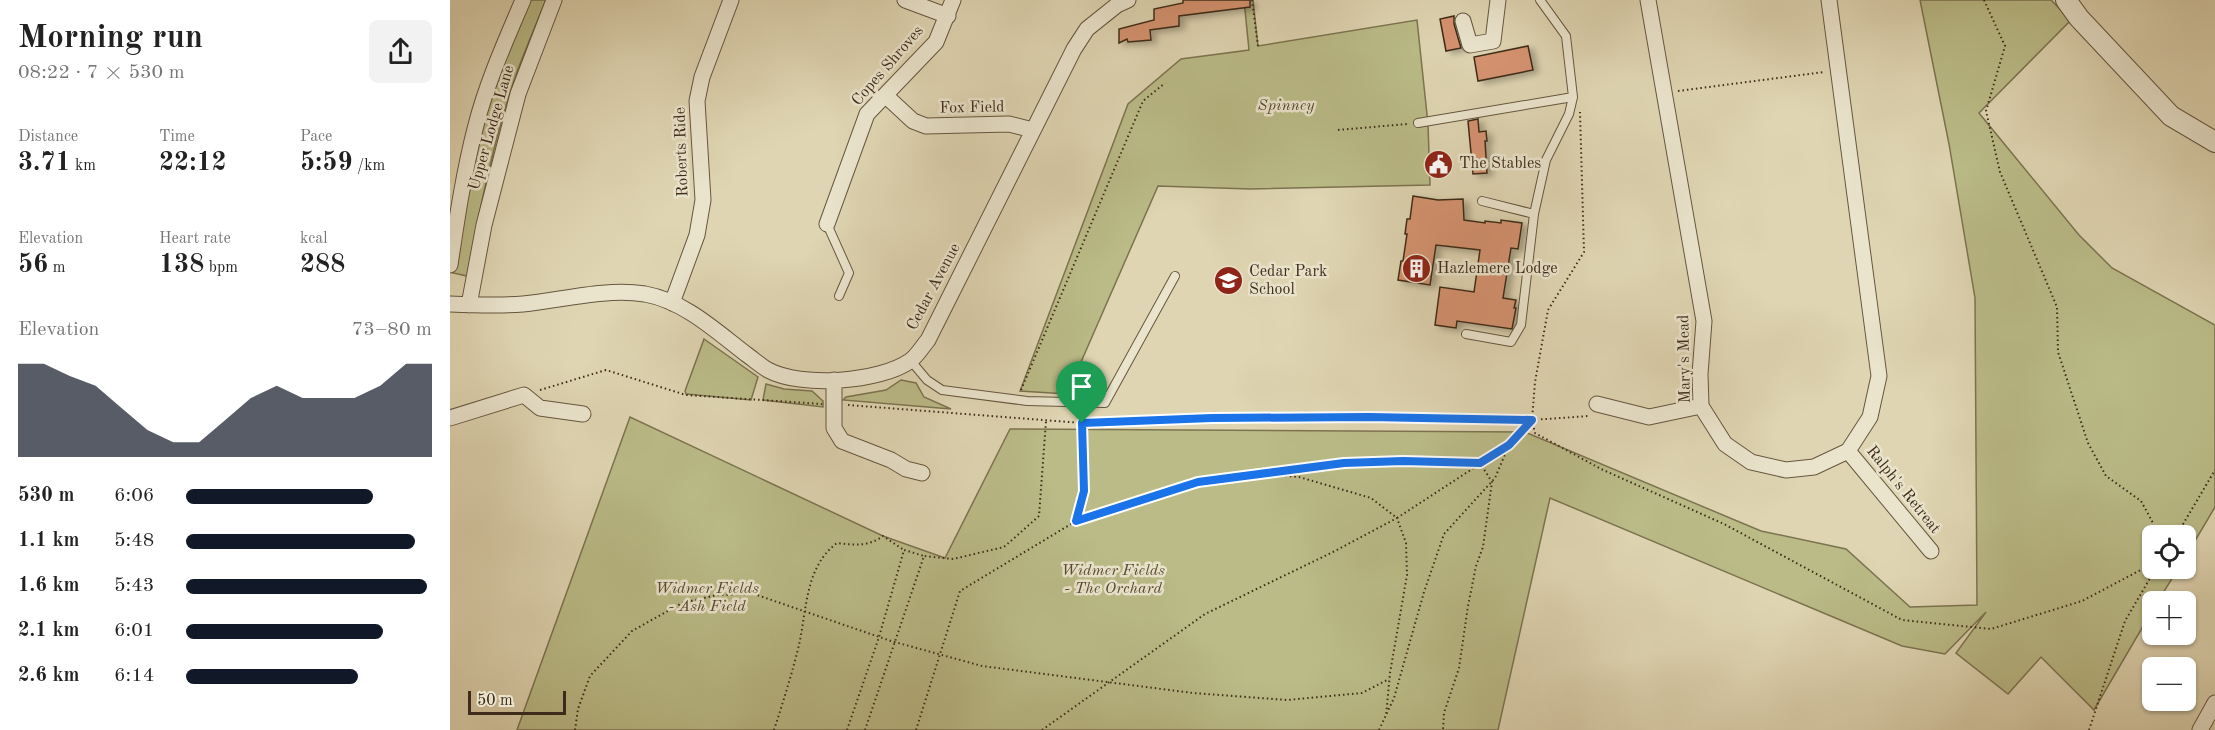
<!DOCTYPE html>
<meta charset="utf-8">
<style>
body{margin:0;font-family:"Old Standard TT",serif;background:#f2f2f2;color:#222;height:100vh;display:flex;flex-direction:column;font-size:22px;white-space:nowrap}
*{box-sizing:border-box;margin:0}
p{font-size:20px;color:#767676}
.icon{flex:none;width:33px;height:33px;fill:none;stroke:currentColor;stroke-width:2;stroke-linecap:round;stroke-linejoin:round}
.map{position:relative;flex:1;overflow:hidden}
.panel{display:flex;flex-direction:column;background:#fff;width:450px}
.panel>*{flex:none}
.tools{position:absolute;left:1692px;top:525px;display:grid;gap:12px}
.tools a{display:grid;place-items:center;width:54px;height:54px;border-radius:9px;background:#fff;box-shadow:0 2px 4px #0004;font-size:30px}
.scale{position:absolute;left:18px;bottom:15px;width:98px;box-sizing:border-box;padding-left:6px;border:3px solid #3e2b19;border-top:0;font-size:16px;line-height:21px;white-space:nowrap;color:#3e2b19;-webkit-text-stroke:4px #eae4cd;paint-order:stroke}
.pin{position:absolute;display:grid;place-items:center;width:51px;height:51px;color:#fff;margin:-62px -26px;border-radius:50% 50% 50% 0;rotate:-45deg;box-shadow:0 0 6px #0007}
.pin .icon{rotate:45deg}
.round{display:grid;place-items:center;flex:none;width:63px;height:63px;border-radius:9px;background:#f2f2f2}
.headline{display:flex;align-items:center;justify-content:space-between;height:102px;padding:0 18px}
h1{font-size:33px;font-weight:700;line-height:45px}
.metrics{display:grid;grid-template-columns:repeat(3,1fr);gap:9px;height:102px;padding:6px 18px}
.metrics div{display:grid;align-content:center}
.metrics b{font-size:26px;font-weight:700}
.metrics small{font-size:16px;font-weight:400}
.metrics p{font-size:16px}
.chart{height:168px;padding:12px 18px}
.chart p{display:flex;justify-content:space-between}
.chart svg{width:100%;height:108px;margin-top:6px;fill:#111827;opacity:.7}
ul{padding:0 18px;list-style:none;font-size:20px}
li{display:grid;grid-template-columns:96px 72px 1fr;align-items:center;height:45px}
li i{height:15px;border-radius:8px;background:#111827}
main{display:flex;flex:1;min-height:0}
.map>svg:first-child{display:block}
.green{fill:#babb87;stroke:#7c7350;stroke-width:1.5}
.building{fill:#d5926f;stroke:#3e2b19;stroke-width:1.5;filter:url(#shadow)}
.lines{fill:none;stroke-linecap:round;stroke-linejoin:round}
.service-casing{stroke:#66563f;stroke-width:10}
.minor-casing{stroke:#66563f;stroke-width:17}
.tertiary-casing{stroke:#66563f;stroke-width:22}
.path{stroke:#3e2b19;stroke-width:2;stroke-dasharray:1.5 3;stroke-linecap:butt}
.service{stroke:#eae4cd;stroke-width:8}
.minor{stroke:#eae4cd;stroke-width:15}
.tertiary{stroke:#eae4cd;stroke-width:20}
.route-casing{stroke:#fff;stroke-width:12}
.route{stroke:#1a73e8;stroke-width:8}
.labels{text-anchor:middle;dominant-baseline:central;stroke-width:5;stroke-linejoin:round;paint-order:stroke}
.street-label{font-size:16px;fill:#3e2b19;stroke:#eae4cd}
.park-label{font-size:16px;font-style:italic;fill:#57482f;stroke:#eae4cd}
.poi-label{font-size:16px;fill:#3e2b19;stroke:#eae4cd;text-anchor:start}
</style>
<main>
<section class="panel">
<div class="headline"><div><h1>Morning run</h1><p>08:22 · 7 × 530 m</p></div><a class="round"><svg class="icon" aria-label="share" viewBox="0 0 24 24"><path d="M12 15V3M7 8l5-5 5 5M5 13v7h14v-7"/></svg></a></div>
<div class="metrics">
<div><p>Distance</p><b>3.71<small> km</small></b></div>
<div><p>Time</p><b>22:12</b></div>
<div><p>Pace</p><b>5:59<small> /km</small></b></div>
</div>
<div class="metrics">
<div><p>Elevation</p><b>56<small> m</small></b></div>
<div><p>Heart rate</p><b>138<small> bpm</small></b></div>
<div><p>kcal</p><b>288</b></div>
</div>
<div class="chart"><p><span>Elevation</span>73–80 m</p>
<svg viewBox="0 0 160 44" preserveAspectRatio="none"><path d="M0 44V6L10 6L20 11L30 15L40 24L50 33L60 38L70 38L80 29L90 20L100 15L110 20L120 20L130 20L140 15L150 6L160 6V44z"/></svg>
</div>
<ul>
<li><b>530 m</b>6:06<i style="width:76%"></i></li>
<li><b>1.1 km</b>5:48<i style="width:93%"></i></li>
<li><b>1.6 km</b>5:43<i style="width:98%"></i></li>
<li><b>2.1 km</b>6:01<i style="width:80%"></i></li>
<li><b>2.6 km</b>6:14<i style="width:70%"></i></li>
</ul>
</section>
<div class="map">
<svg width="1765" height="730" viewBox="0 0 1765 730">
<defs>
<filter id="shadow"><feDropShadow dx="5.5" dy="3" stdDeviation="3" flood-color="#0004"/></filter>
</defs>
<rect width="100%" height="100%" fill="#dfd5b2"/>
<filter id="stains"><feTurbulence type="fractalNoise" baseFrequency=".00333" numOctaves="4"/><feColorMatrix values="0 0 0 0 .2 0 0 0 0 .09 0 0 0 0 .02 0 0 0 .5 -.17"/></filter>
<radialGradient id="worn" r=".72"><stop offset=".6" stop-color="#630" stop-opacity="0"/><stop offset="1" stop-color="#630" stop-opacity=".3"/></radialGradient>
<path class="green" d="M76,0h20c-10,24 -20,48 -29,72 -23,66 -37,136 -50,204l-14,-3 16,-101 22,-85z
M794,0h9l5,46 159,-26 11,104 2,61 -180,4 -92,-3 -91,208 -47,-3 108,-287 53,-45 68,-9z
M1470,0h131l20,20 -92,93 100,122 33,33 103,57v182l-29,49v-20h-34v32l26,1 -20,32 -6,1v9l-58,99 -53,-53 -33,37 -52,-41 30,-41 -41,42 -43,-8 -352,-148 -52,232h-981l113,-313 253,119 62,22 65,-129 515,3 236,99 85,18 64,58 67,-2 -2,-307 -26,-154z
M254,339l54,38 -7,23 -65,-6 -1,-3z
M451,380l15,3 8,14 27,12 -108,-9 3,-3 40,-7z
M316,384l18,5 28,2 11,10v6l-60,-7z"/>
<path class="building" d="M733,0h67v7l-71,9v10l-29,4 1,10 -23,2 -1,-3 -8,4v-14l35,-9v-11l29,-6z
M1004,16v8l7,24 -15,3 -6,-32z
M1078,46l5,24 -55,11 -4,-24z
M1028,119l1,13 7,-1 1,10h-2l2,32 -14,1 -5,-53z
M963,196l25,4 25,-1 1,21 21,3v-2l16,2v-3l21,3 -4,26 -7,-1 -8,50 13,2 -2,8h2l-4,21 -55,-8 -1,7 -21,-3 5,-38 34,5 6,-42 -44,-5 -6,40 -32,-5 3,-19h2l4,-27h-2l2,-15h3z"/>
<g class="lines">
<defs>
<path id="service" d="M968,123l155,-26
M1032,201l52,13
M377,224l22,49 -10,23
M1016,334l45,8 10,-17 13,-111 12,-54 23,-46 4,-17 -7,-61 -26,-36
M461,361l16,19 15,10 85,11 78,2 70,-127"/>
<path id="minor" d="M455,0l43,16
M1198,0l56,321 -4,53 1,32 24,38 26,18 35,8 28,-3 34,-16 22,-34 9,-41 -50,-376
M1013,21l7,24 23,-4 5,-41
M435,95l28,26 13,5 83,-2 24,6
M377,224l40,-110 69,-72 17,-42
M0,265c7,-47 14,-94 26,-140 11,-43 30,-85 47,-125
M222,303l25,-68 6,-35 -6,-99 5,-24 29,-77
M0,304c24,1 49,2 73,0 40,-4 82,-16 122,-10 39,7 71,37 101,60 7,5 15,12 22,16 33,18 112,12 142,-9 7,-5 12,-14 18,-21l146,-291 13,-20 30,-24 11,-5
M19,305l15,-80 34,-131 36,-94
M384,380v48l8,13 49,19 15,9 16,4
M1147,404l52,13 52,-11
M0,418l74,-23 16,13 43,6
M1398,451l83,100
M1750,730l15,-27"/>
<path id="tertiary" d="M1616,0l13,18 92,98 44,26"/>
</defs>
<use href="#service" class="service-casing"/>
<use href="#minor" class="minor-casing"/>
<use href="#tertiary" class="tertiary-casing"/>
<path class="path" d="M802,0l6,46
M1534,0l21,46 -19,65 14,61 57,135 1,45 30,91 18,33 35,25 11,20 3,15
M1228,91l146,-19
M888,130l69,-6
M90,390l66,-20 80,25 136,9
M571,390l122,-289 22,-18
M398,405l234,18 130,-4 157,-2 163,3 3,13 66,36 123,55 178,96 89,9 91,-28 70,-37
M1082,420l57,-4
M823,474l71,-11 59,-2 77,2 12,19 -9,65 -7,19 -8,40 -9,62 -15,45 -1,17
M626,521l122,-39 69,-8 32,3 72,21 26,20 112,-73 23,-25 3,-38 13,-72 36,-58 -4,-140
M1726,536l39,-66
M125,730l3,-21 12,-33 42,-45 50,-28 35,-8 37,-1 137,47 91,25 211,27 94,7 75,-7 27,-14
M324,730c9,-28 18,-56 25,-85 8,-36 6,-78 38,-102 17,2 31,4 46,-7l21,14
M397,730l32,-93 25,-87 20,6
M415,730l59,-174 29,3 51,-12 35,-31 7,-95
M466,730l44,-139 116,-70 9,-30 -3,-68
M592,730l163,-116 128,-62 64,-34 9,25 1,32 -17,98 -4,43
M929,730l15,-32 30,-106 20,-58 51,-56 14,-33
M1639,730l36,-109 31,-53"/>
<use href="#service" class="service"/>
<use href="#minor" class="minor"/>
<use href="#tertiary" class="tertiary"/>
</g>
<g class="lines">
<defs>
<path id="route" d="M919,417l163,3 -23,25 -29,18 -77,-2 -59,2 -146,19 -122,39 8,-30 -2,-68 130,-5z"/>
</defs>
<use href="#route" class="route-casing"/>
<use href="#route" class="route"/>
</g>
<defs>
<symbol id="civic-disc" viewBox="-11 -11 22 22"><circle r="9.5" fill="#8f2418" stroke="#eae4cd"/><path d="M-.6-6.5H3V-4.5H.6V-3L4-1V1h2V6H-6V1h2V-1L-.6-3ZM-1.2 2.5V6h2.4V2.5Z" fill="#fff"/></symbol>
<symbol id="building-disc" viewBox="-11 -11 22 22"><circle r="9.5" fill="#8f2418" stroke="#eae4cd"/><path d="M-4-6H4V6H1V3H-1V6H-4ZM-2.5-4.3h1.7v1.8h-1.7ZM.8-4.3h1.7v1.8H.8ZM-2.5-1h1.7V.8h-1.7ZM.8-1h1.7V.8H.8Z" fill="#fff"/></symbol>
<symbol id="school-disc" viewBox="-11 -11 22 22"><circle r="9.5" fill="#8f2418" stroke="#eae4cd"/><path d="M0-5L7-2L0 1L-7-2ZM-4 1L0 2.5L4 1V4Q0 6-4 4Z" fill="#fff"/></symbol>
</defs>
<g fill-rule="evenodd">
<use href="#civic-disc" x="972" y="148" width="33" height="33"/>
<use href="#building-disc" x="950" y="252" width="33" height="33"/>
<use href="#school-disc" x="762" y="264" width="33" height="33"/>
</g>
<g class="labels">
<g class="street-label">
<text transform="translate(438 66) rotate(-49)">Copes Shroves</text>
<text transform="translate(522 108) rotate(-1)">Fox Field</text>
<text transform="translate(42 128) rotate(-74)">Upper Lodge Lane</text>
<text transform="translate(232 152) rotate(-92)">Roberts Ride</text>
<text transform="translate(484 287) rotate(-62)">Cedar Avenue</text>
<text transform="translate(1235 359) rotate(-91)">Mary's Mead</text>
<text transform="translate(1453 490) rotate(51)">Ralph's Retreat</text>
</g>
<g class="park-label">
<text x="836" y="106">Spinney</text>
<text x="663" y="571">Widmer Fields<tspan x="663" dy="18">- The Orchard</tspan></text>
<text x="257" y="589">Widmer Fields<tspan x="257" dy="18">- Ash Field</tspan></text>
</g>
<g class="poi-label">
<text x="1009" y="164">The Stables</text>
<text x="987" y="269">Hazlemere Lodge</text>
<text x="799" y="272">Cedar Park<tspan x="799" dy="18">School</tspan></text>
</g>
</g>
<rect width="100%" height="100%" filter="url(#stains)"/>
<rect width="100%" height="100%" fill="url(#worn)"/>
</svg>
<div class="tools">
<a><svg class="icon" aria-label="locate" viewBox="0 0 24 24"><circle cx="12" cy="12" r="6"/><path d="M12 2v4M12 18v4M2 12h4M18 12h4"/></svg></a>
<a>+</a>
<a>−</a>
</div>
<div class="scale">50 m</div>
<div class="pin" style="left:632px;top:423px;background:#1e9e55"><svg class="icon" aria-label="arrive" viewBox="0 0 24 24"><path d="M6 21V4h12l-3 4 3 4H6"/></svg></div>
</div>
</main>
